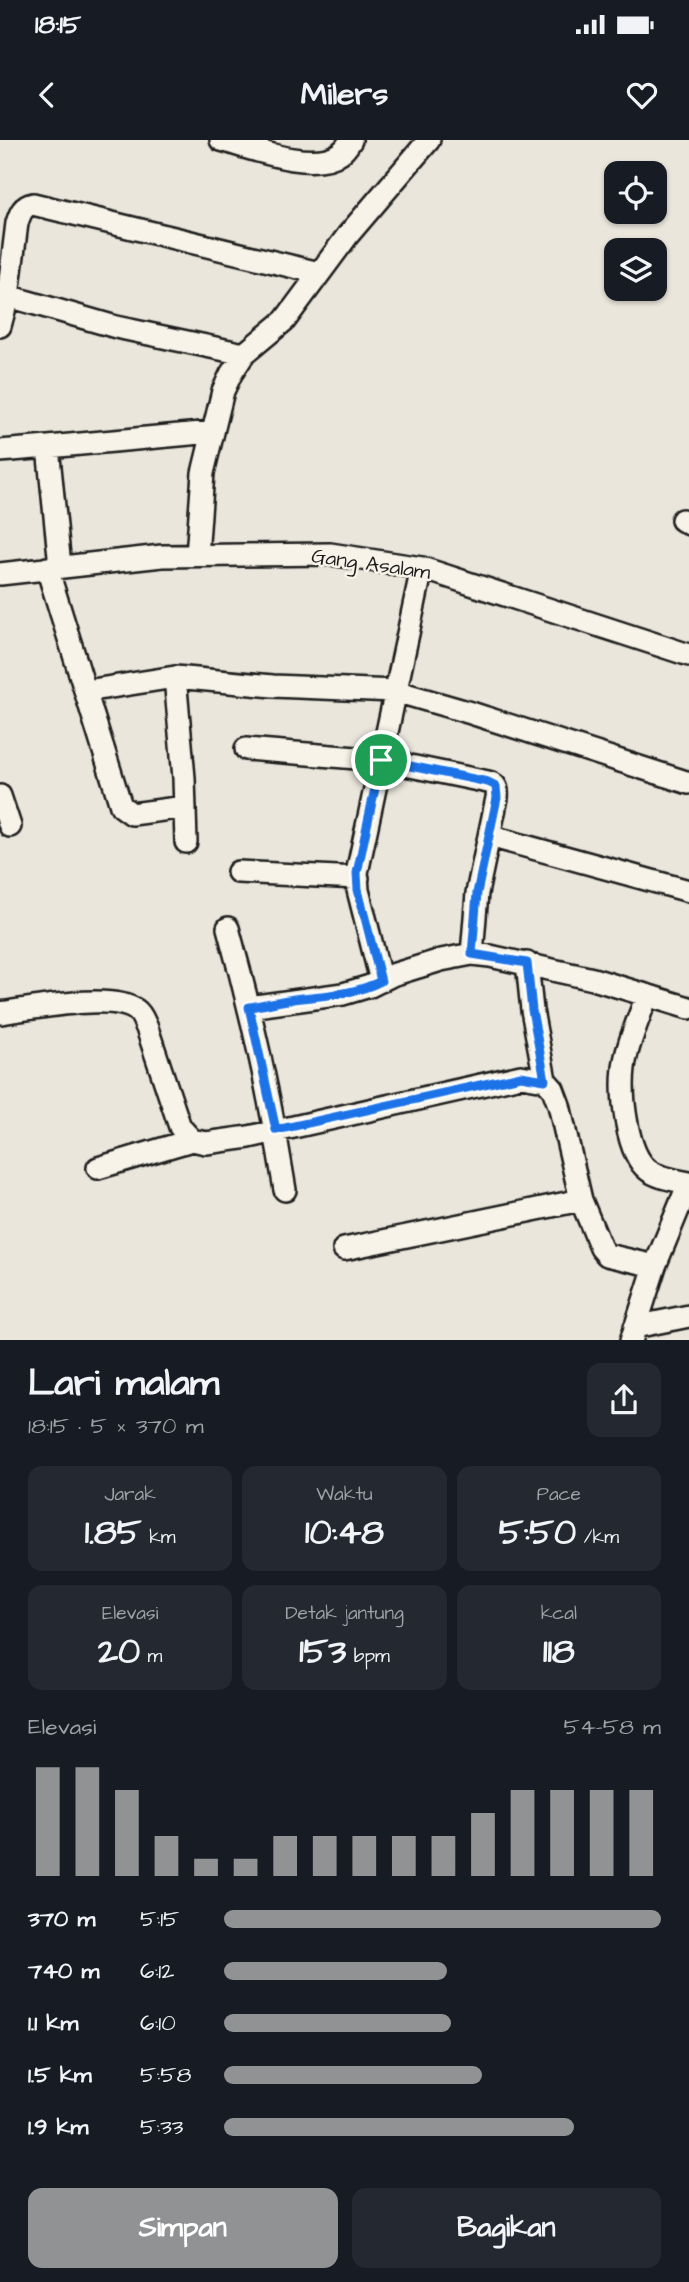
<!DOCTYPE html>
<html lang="id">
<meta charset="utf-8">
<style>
body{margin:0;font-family:"Architects Daughter",sans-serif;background:#242831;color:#f1f3f6;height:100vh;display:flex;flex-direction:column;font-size:26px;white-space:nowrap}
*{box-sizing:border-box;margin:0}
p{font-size:23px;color:#9ea1a6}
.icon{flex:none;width:38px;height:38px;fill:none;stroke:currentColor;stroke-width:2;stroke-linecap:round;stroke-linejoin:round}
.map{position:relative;height:1200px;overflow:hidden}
.details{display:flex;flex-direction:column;background:#171b24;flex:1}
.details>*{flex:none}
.tools{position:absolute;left:604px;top:21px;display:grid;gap:14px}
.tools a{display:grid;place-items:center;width:63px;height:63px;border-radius:14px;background:#171b24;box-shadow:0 2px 5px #0004;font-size:35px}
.pin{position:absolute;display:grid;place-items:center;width:60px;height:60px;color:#fff;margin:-30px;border:4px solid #fff;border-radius:50%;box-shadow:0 2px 7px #0007}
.round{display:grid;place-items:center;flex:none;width:74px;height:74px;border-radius:14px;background:#242831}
.headline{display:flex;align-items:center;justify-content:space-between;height:119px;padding:0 28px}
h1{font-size:38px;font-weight:700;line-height:52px}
.metrics{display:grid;grid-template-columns:repeat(3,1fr);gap:10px;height:119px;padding:7px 28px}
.metrics div{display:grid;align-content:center;border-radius:14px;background:#242831;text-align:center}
.metrics b{font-size:35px;font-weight:700}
.metrics small{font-size:19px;font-weight:400}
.metrics p{font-size:19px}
.chart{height:196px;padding:14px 28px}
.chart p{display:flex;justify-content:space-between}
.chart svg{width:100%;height:126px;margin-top:7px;stroke:#919294;stroke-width:6}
.cta{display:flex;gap:14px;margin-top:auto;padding:14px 28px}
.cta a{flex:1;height:80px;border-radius:14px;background:#919294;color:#fff;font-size:28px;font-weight:700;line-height:80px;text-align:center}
.cta a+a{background:#242831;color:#f1f3f6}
ul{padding:0 28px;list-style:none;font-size:23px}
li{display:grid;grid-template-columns:112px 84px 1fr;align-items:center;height:52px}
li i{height:18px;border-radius:9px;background:#919294}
.status{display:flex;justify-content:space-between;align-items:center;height:49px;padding:0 35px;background:#171b24;direction:ltr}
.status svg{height:19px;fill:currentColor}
header{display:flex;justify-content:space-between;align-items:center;height:91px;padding:0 28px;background:#171b24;font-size:32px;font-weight:700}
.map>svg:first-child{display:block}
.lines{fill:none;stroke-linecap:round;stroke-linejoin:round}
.minor-casing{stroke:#1c1c1c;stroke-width:26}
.minor{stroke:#f7f3e8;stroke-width:21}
.route-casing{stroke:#fff;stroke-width:14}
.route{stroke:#1a73e8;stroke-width:9}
.labels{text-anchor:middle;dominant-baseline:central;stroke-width:5;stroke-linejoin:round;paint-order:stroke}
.street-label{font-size:21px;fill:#1c1c1c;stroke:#f7f3e8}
</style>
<div class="status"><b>18:15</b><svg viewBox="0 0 49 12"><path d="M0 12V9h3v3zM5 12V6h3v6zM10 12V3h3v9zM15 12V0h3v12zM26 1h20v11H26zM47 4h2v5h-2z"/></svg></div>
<header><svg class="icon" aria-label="back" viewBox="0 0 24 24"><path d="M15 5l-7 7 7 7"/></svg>Milers<svg class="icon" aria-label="heart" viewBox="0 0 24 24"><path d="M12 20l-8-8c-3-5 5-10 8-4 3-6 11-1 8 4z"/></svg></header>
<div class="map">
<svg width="689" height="1201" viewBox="0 0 689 1201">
<rect width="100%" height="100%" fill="#eae6dc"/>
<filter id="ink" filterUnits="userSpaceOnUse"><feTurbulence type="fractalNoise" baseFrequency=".0143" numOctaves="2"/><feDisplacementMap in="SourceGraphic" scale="14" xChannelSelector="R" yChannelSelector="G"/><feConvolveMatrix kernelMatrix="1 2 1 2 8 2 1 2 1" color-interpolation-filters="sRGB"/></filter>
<g filter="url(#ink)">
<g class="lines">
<defs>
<path id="minor" d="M221,0c29,8 93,33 119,13 5,-3 8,-8 11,-13
M8,156l108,31 128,27
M0,186l8,-30 9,-73c3,-9 5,-17 16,-19l286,69
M0,311l48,-4
M682,380l7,4
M197,416l6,-83 20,-82 8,-17 13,-20 41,-34 63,-85 81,-95
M60,426l-12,-119 164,-15
M47,428l74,238 11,8 53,-7
M0,434l162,-18 168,-2 92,14 267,87
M175,537l9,101 2,64
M86,551l89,-14 98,9 122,5 76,22 218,70
M246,609l135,11 107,22c9,2 10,7 9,16l-20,95 -5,61
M0,656l10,30
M489,696l200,55
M238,732l120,6
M228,788c24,86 43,174 57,262
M527,823l5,47 13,70
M381,841l-23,-91 -1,-17 65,-305
M647,855c-7,21 -21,52 -23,73 -3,26 2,85 24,102 10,8 28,10 41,13
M249,867l94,-13 27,-8 22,-11 49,-15 31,-6 18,2 103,23 96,29
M0,873c32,-4 111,-21 136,-3 6,4 8,12 11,18l33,99 12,13 14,3 43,-6 272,-61 24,4 8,9 6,16 22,95 20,48 6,7 48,11
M98,1028l94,-28
M344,1109l237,-49
M635,1187l54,-11
M631,1201l24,-75 34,-83"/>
</defs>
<use href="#minor" class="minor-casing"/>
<use href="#minor" class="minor"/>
</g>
</g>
<g class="lines" filter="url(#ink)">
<defs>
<path id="route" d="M381,620l107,22 8,4 1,12 -20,95 -5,61 55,9 5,47 13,70 -24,-4 -245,54 -27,-123c15,-2 30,-6 45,-8 30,-4 60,-4 87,-18l-23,-91 -1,-17z"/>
</defs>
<use href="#route" class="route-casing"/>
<use href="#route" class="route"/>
</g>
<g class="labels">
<g class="street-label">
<text transform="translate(371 424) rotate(8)">Gang Asalam</text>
</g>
</g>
</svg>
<div class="tools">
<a><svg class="icon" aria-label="locate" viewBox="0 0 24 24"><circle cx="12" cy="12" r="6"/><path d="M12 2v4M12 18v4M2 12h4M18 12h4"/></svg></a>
<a><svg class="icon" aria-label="layers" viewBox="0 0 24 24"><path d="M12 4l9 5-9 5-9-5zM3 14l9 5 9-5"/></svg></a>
</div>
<div class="pin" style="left:381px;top:620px;background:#1e9e55"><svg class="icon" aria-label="arrive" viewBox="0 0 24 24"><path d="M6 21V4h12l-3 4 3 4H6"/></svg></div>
</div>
<section class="details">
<div class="headline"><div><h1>Lari malam</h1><p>18:15 · 5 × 370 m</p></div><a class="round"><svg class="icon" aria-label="share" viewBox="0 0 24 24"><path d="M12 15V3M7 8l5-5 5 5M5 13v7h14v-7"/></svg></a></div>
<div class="metrics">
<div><p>Jarak</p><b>1.85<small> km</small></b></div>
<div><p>Waktu</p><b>10:48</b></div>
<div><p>Pace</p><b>5:50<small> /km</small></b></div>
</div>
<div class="metrics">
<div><p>Elevasi</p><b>20<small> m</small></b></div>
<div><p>Detak jantung</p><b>153<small> bpm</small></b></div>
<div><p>kcal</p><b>118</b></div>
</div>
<div class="chart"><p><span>Elevasi</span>54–58 m</p>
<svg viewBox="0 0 160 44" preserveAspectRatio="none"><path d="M5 44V6M15 44V6M25 44V14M35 44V30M45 44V38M55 44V38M65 44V30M75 44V30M85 44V30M95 44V30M105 44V30M115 44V22M125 44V14M135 44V14M145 44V14M155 44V14"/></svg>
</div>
<ul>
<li><b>370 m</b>5:15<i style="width:100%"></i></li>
<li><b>740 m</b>6:12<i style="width:51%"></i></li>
<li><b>1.1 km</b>6:10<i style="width:52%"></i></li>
<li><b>1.5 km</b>5:58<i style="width:59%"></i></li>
<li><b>1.9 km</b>5:33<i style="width:80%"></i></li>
</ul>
<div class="cta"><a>Simpan</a><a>Bagikan</a></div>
</section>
